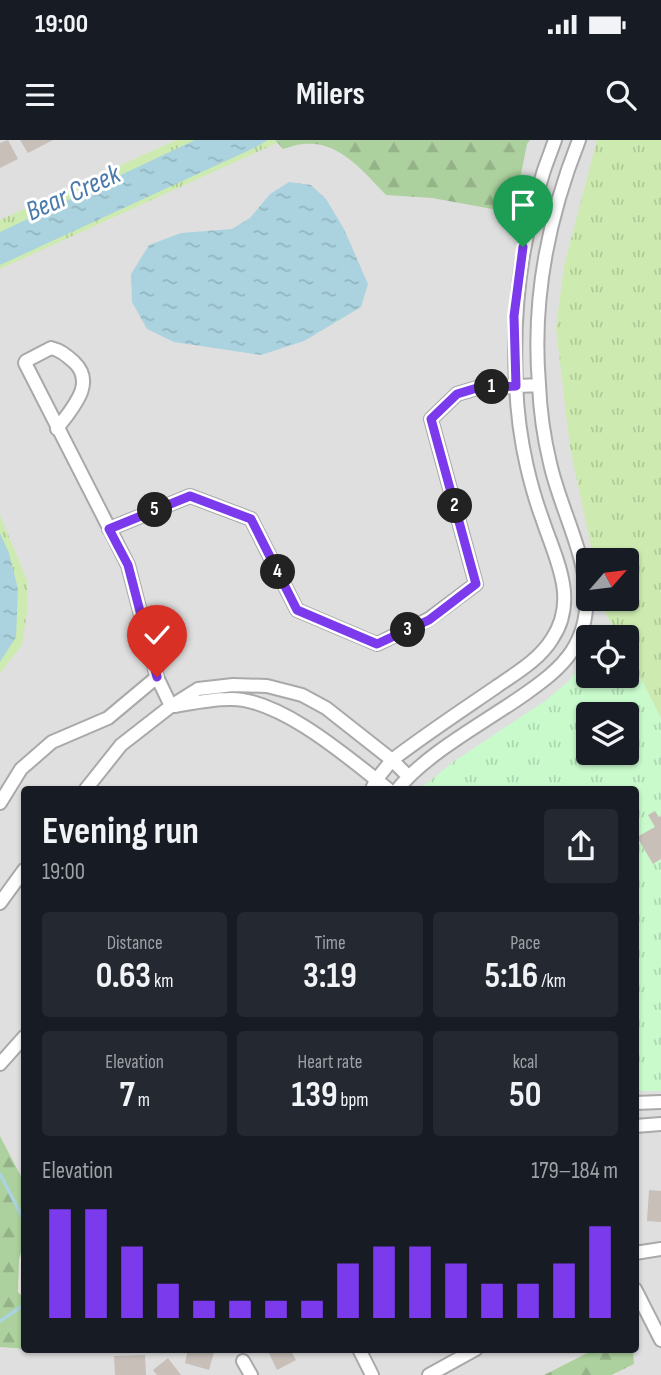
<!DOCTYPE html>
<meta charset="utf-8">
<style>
body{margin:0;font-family:"Sofia Sans Condensed",sans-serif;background:#242831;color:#f1f3f6;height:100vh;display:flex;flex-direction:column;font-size:26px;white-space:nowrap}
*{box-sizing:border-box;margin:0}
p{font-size:23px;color:#9ea1a6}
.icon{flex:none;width:38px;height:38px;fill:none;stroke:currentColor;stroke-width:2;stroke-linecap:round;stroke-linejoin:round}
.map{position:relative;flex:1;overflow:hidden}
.side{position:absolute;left:21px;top:646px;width:618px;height:567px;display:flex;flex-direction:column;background:#171b24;border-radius:7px;box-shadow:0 2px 5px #0004}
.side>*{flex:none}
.needle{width:46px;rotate:62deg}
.tools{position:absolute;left:576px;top:408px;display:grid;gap:14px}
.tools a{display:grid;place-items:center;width:63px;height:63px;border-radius:7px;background:#171b24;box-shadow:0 2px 5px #0004;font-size:35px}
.pin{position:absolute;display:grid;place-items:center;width:60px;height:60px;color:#fff;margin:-72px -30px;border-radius:50% 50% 50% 0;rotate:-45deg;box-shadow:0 0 7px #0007}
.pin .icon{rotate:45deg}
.km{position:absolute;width:35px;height:35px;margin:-18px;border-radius:50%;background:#222;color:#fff;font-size:19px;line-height:35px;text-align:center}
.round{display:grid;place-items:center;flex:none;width:74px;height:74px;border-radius:7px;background:#242831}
.overview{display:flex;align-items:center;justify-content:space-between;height:119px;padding:0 21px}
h1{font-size:38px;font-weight:700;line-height:52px}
.metrics{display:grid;grid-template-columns:repeat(3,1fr);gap:10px;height:119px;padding:7px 21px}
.metrics div{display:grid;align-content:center;border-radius:7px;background:#242831;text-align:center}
.metrics b{font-size:35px;font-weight:700}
.metrics small{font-size:19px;font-weight:400}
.metrics p{font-size:19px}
.chart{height:196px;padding:14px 21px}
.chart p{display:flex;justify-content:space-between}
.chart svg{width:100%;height:126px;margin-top:7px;stroke:#7c3aed;stroke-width:6}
.status{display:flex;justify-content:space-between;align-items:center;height:49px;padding:0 35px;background:#171b24;direction:ltr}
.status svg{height:19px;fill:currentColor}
header{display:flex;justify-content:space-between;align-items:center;height:91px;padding:0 21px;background:#171b24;font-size:32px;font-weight:700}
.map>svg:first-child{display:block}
.residential{fill:#e0dfdf;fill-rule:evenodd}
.grass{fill:url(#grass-tufts)}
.forest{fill:url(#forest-firs)}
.park{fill:url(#park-tufts);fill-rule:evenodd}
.water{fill:url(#water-ripples)}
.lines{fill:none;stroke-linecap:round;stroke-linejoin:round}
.stream{stroke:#aad3df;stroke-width:3.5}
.building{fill:#c7bfb8}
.minor-casing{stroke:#a9a9a9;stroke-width:16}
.minor{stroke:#fff;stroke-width:12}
.route-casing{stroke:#fff;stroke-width:14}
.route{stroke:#7c3aed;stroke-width:9}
.labels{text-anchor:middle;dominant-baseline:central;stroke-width:6;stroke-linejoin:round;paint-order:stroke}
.water-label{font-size:28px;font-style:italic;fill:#4a7aab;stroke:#fff}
</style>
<div class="status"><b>19:00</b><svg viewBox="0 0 49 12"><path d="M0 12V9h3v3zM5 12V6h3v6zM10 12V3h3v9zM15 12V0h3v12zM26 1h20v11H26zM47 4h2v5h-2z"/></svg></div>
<header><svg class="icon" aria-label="menu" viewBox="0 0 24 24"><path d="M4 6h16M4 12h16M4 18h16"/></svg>Milers<svg class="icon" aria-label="search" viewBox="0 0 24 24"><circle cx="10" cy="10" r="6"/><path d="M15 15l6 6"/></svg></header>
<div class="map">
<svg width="661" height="1235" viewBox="0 0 661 1235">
<defs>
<pattern id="grass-tufts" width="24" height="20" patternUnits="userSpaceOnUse" patternTransform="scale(1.75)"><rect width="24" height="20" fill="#cdebb0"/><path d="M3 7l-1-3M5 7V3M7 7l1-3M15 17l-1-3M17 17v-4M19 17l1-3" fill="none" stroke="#b0c997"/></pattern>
<pattern id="forest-firs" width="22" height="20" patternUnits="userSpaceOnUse" patternTransform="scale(1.75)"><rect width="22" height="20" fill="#add19e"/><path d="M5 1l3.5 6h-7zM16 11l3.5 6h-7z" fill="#95b388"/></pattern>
<pattern id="park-tufts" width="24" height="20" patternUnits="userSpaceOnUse" patternTransform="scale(1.75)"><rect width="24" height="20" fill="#c8facc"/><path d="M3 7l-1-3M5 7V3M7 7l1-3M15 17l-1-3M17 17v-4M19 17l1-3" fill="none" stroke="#acd6af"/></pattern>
<pattern id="water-ripples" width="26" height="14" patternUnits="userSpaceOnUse" patternTransform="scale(1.75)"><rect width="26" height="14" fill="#aad3df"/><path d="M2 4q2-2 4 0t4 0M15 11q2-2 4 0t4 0" fill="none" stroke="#92b5bf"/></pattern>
</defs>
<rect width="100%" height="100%" fill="#f2efe9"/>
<path class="residential" d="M0,0h661v1235h-48l21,-11 -1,-15h2v-560h-611v393l-24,-46zM588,420h38v38h-38zM588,497h38v39h-38zM588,574h38v38h-38z
M0,1207l32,3 563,-1 -51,26h-544z"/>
<path class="grass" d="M176,0h99l2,3 -277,126v-49z
M597,0h64v578l-34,-66 -1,-15h-8l-14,-27 -2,-11 24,-1v-38h-32l-24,-112 -14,-120 8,-62z
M0,375l27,65v32l-5,33 -22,28z"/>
<path class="forest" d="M275,0h255l-3,4 -8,40 -8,21 -13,5 -66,-12 -46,-3c-21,-22 -47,-55 -82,-51 -7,0 -14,3 -21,5z
M0,996l24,46v61l-5,16 -1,33 6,6v51l-24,-2z
M595,1209h38l1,15 -22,11h-68z"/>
<path class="park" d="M627,512l34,66v373h-26v-302h-215l33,-27 92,-61 25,-21 18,-27v23h38zM588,574h38v38h-38z"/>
<path class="water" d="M195,0h73l-14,8 -254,117v-33z
M289,42l22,3 15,14 18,30 24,55 -7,23 -57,34 -43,14 -87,-13 -27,-13 -15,-27 -1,-28 18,-29 32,-12 51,-4 18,-11 20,-24z
M0,393l9,20 9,36 -2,48 -16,25z"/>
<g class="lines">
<path class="stream" d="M0,1034l24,46
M0,1181l24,-16"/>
</g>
<path class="building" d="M8,0l10,19 -18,9v-25z
M20,0h33l-25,13z
M655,671l4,6 2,-1v43l-8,5 -16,-27 18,-10 -7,-12z
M649,1050l12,1v31l-14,-1z
M188,1209h27l-6,21 -24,-7z
M267,1209h23l6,11 -19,10z
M145,1215l1,20h-31l-1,-19z
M168,1218l13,17h-24l-4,-5z"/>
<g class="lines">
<defs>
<path id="minor" d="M57,289c14,-20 40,-45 17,-67 -8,-7 -14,-12 -23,-14l-25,13 -1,2 103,202 29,112 14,29
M109,389l81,-33 61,23 46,91 80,34 52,-25 47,-35 -45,-165 26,-25 20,-6 62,-3
M175,566c17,-3 36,-7 54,-7 50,-2 121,60 159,90
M86,649l35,-44 50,-39 27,-17 35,-4 34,1 35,9 24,13 66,52 16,16
M372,649l4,-9 16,-20c34,-26 69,-49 104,-73 20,-14 43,-27 56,-48 27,-40 3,-81 -10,-121 -6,-16 -11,-34 -15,-51 -6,-26 -10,-57 -11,-84 -4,-83 8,-165 39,-243
M398,649c27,-35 89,-68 127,-95 17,-12 35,-25 47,-43 38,-59 -9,-128 -22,-188 -6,-25 -10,-53 -11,-79 -7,-83 9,-166 40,-244
M0,663l21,-34 31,-27 56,-24 49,-41
M0,763l24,-33
M0,924l24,-27
M635,963l26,-1
M635,986l26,-2
M635,1113l26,-4
M635,1149l26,51
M359,1209l13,26
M243,1221l8,14
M429,1235l47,-26"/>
</defs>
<use href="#minor" class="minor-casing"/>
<use href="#minor" class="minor"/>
</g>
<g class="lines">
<defs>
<path id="route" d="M157,537l-29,-112 -19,-36 81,-33 61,23 46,91 80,34 52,-24 47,-36 -45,-165 26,-25 20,-6 39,-2 -2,-70 9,-69"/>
</defs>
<use href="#route" class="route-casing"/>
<use href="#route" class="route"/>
</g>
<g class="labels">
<g class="water-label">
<text transform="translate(73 53) rotate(-24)">Bear Creek</text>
</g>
</g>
</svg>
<div class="tools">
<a><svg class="needle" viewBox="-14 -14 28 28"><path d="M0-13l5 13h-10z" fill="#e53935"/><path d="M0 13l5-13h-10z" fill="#9ea1a6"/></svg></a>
<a><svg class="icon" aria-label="locate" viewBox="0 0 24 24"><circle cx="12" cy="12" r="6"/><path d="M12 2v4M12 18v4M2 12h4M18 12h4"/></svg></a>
<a><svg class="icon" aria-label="layers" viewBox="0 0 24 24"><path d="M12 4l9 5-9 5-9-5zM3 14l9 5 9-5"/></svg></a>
</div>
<div class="pin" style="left:523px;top:107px;background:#1e9e55"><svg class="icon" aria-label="arrive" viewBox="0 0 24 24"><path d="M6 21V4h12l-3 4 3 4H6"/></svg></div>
<div class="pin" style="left:157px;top:537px;background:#d93025"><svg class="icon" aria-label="check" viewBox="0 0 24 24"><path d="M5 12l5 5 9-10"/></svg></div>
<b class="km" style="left:492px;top:247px">1</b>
<b class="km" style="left:455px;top:366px">2</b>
<b class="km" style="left:408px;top:490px">3</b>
<b class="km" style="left:278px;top:432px">4</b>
<b class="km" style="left:155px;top:370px">5</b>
<section class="side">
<div class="overview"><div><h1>Evening run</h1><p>19:00</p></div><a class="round"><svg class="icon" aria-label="share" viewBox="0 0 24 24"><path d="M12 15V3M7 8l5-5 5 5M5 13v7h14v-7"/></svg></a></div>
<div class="metrics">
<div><p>Distance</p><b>0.63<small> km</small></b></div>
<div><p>Time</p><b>3:19</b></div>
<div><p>Pace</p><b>5:16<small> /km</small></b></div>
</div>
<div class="metrics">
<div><p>Elevation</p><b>7<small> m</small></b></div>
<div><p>Heart rate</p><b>139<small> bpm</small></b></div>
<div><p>kcal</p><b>50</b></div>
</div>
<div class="chart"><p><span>Elevation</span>179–184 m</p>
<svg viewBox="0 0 160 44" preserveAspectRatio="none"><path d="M5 44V6M15 44V6M25 44V19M35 44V32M45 44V38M55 44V38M65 44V38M75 44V38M85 44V25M95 44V19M105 44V19M115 44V25M125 44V32M135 44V32M145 44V25M155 44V12"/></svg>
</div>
</section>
</div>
